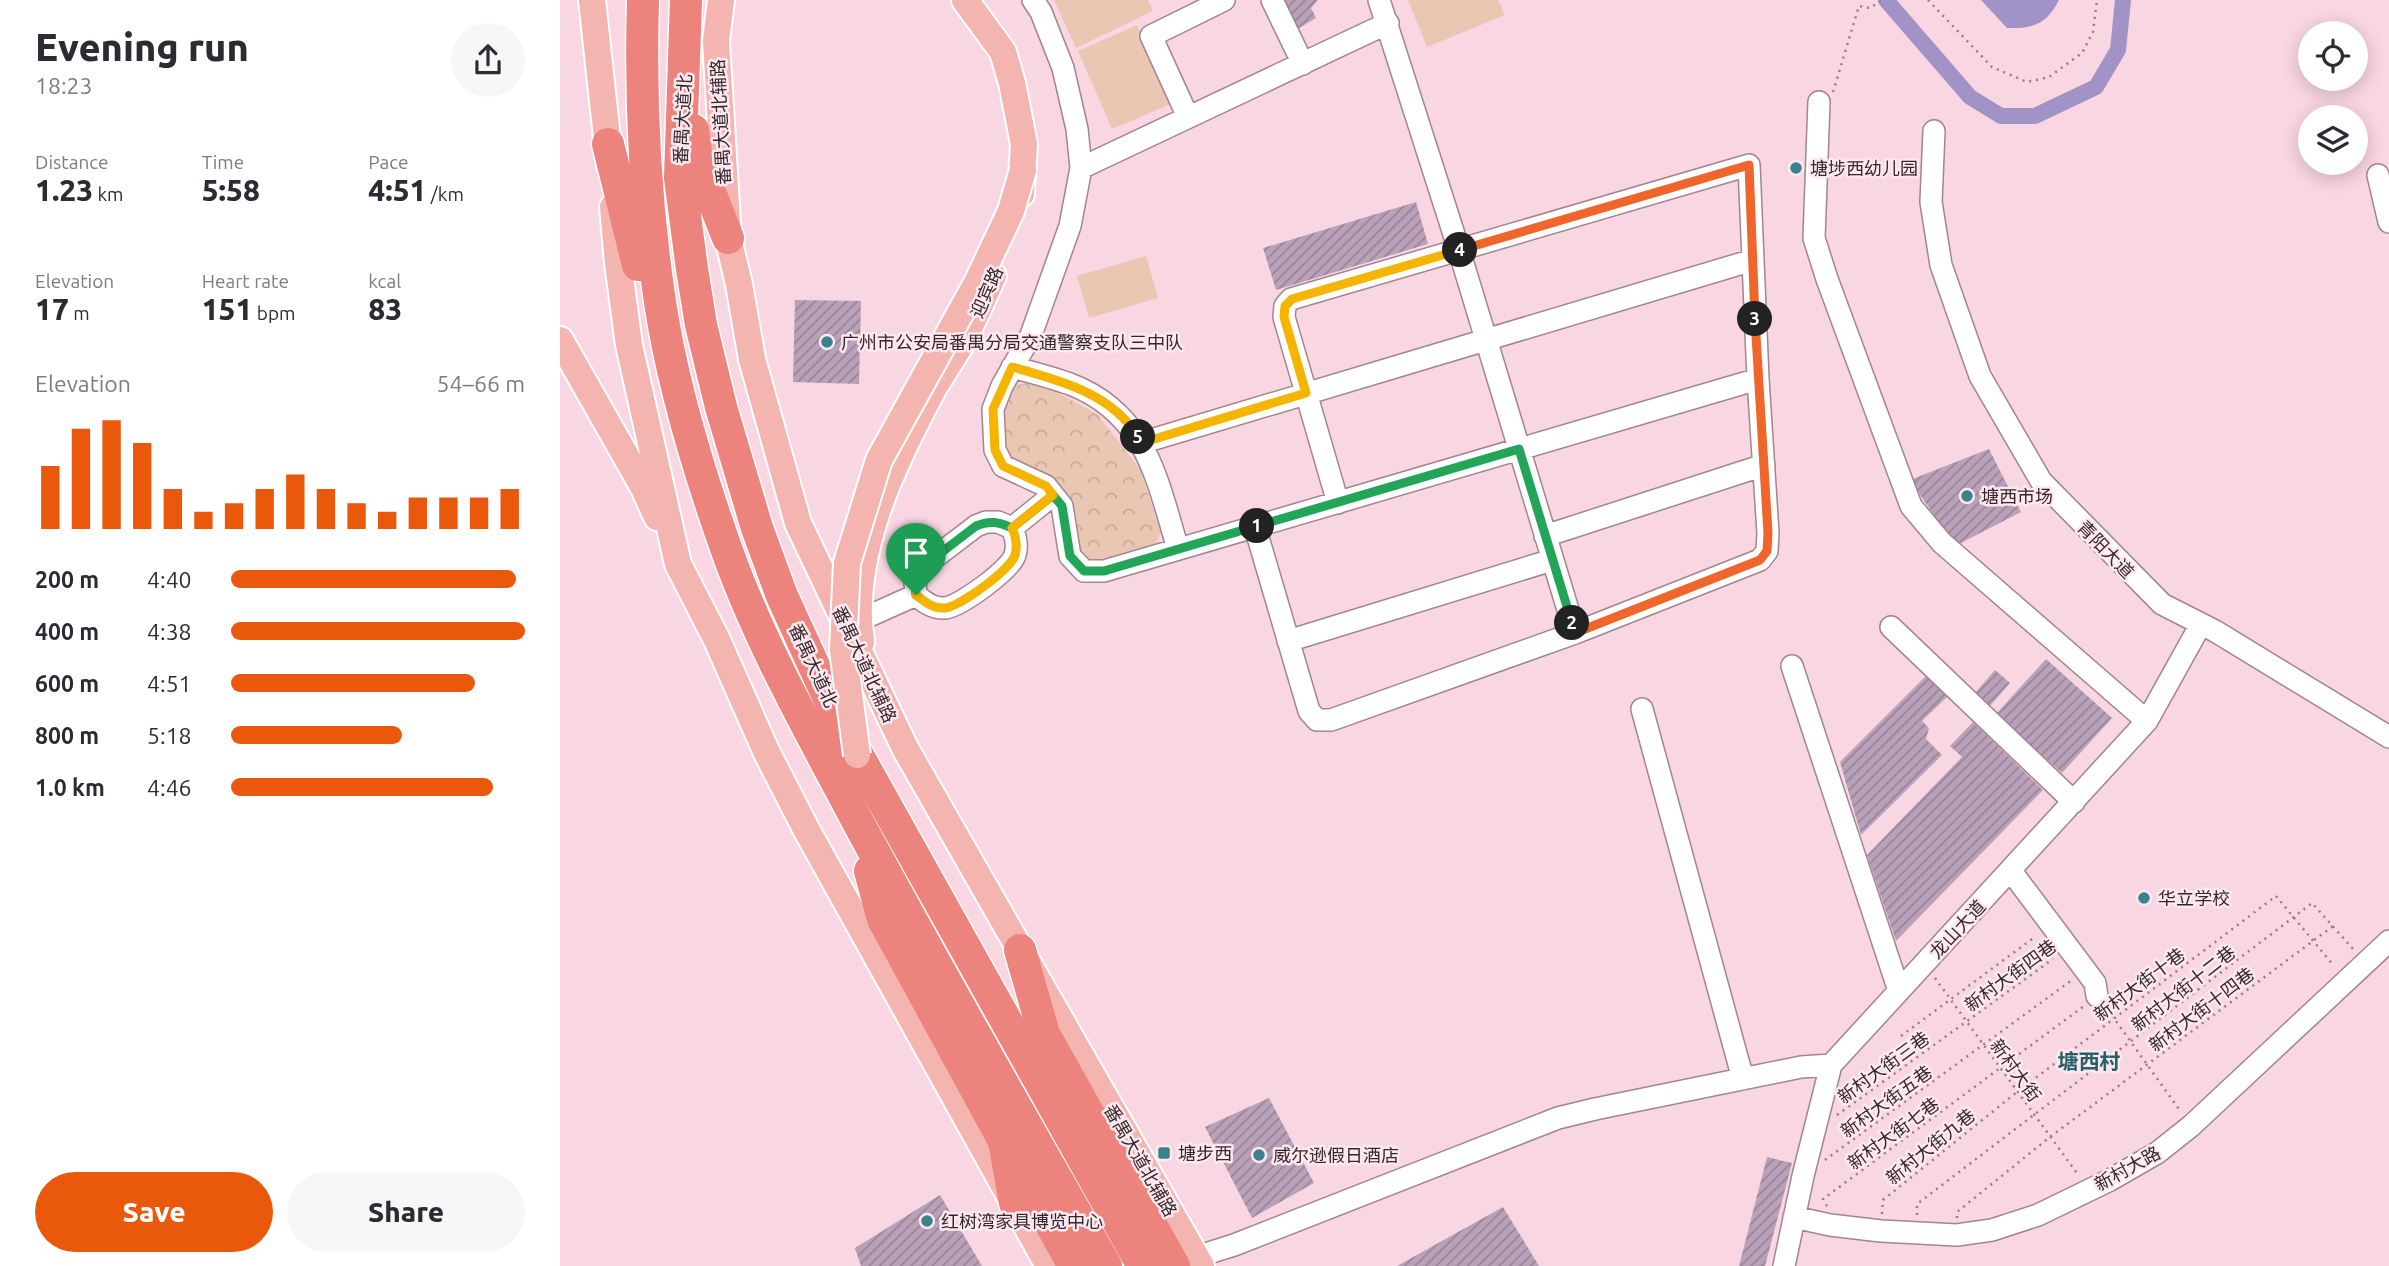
<!DOCTYPE html>
<meta charset="utf-8">
<style>
body{margin:0;font-family:Ubuntu,"Noto Sans SC",sans-serif;background:#f7f7f7;color:#2b2b33;height:100vh;display:flex;flex-direction:column;font-size:26px;white-space:nowrap}
*{box-sizing:border-box;margin:0}
p{font-size:23px;color:#7c7c81}
.icon{flex:none;width:38px;height:38px;fill:none;stroke:currentColor;stroke-width:2;stroke-linecap:round;stroke-linejoin:round}
.map{position:relative;flex:1;overflow:hidden}
.side{display:flex;flex-direction:column;background:#fff;width:560px}
.side>*{flex:none}
.fabs{position:absolute;left:1738px;top:21px;display:grid;gap:14px}
.fabs a{display:grid;place-items:center;width:70px;height:70px;border-radius:50%;background:#fff;box-shadow:0 4px 18px #0003;font-size:35px}
.pin{position:absolute;display:grid;place-items:center;width:60px;height:60px;color:#fff;margin:-72px -30px;border-radius:50% 50% 50% 0;rotate:-45deg;box-shadow:0 0 7px #0007}
.pin .icon{rotate:45deg}
.km{position:absolute;width:35px;height:35px;margin:-18px;border-radius:50%;background:#222;color:#fff;font-size:19px;line-height:35px;text-align:center}
.round{display:grid;place-items:center;flex:none;width:74px;height:74px;border-radius:37px;background:#f7f7f7}
.overview{display:flex;align-items:center;justify-content:space-between;height:119px;padding:0 35px}
h1{font-size:38px;font-weight:800;line-height:52px}
.stats{display:grid;grid-template-columns:repeat(3,1fr);gap:10px;height:119px;padding:7px 35px}
.stats div{display:grid;align-content:center}
.stats b{font-size:30px;font-weight:800}
.stats small{font-size:19px;font-weight:400}
.stats p{font-size:19px}
.chart{height:196px;padding:14px 35px}
.chart p{display:flex;justify-content:space-between}
.chart svg{width:100%;height:126px;margin-top:7px;stroke:#ea580c;stroke-width:6}
.cta{display:flex;gap:14px;margin-top:auto;padding:14px 35px}
.cta a{flex:1;height:80px;border-radius:42px;background:#ea580c;color:#fff;font-size:28px;font-weight:800;line-height:80px;text-align:center}
.cta a+a{background:#f7f7f7;color:#2b2b33}
ul{padding:0 35px;list-style:none;font-size:23px}
li{display:grid;grid-template-columns:112px 84px 1fr;align-items:center;height:52px}
li i{height:18px;border-radius:9px;background:#ea580c}
main{display:flex;flex:1;min-height:0}
.map>svg:first-child{display:block}
.park{fill:url(#park-crowns)}
.garden{fill:#e9c7b3}
.water{fill:#a193c5}
.lines{fill:none;stroke-linecap:round;stroke-linejoin:round}
.canal{stroke:#a193c5;stroke-width:16}
.building{fill:url(#building-hatch)}
.minor-casing{stroke:#a3848f;stroke-width:24}
.major-casing{stroke:#fff;stroke-width:30}
.highway-casing{stroke:#fff;stroke-width:35}
.path{stroke:#947d85;stroke-width:2.5;stroke-dasharray:2 5;stroke-linecap:butt}
.minor{stroke:#fff;stroke-width:21}
.major{stroke:#f4b5b1;stroke-width:26}
.highway{stroke:#ed837d;stroke-width:32}
.major-bridge-casing{stroke:#fff;stroke-width:30;stroke-linecap:butt}
.major-bridge{stroke:#f4b5b1;stroke-width:26}
.split-1-casing{stroke:#fff;stroke-width:14}
.split-2-casing{stroke:#fff;stroke-width:14}
.split-3-casing{stroke:#fff;stroke-width:14}
.split-4-casing{stroke:#fff;stroke-width:14}
.split-5-casing{stroke:#fff;stroke-width:14}
.split-6-casing{stroke:#fff;stroke-width:14}
.split-1{stroke:#22a559;stroke-width:9}
.split-2{stroke:#22a559;stroke-width:9}
.split-3{stroke:#f0652b;stroke-width:9}
.split-4{stroke:#f0652b;stroke-width:9}
.split-5{stroke:#f5b400;stroke-width:9}
.split-6{stroke:#f5b400;stroke-width:9}
.poi-dot{fill:#3b828c;stroke:#fde8ef;stroke-width:2.5}
.labels{text-anchor:middle;dominant-baseline:central;stroke-width:5;stroke-linejoin:round;paint-order:stroke}
.street-label{font-size:18px;fill:#33272b;stroke:#fde8ef}
.poi-label{font-size:18px;fill:#33272b;stroke:#fde8ef;text-anchor:start}
.quarter-label{font-size:21px;font-weight:bold;fill:#276068;stroke:#fde8ef}
</style>
<main>
<section class="side">
<div class="overview"><div><h1>Evening run</h1><p>18:23</p></div><a class="round"><svg class="icon" aria-label="share" viewBox="0 0 24 24"><path d="M12 15V3M7 8l5-5 5 5M5 13v7h14v-7"/></svg></a></div>
<div class="stats">
<div><p>Distance</p><b>1.23<small> km</small></b></div>
<div><p>Time</p><b>5:58</b></div>
<div><p>Pace</p><b>4:51<small> /km</small></b></div>
</div>
<div class="stats">
<div><p>Elevation</p><b>17<small> m</small></b></div>
<div><p>Heart rate</p><b>151<small> bpm</small></b></div>
<div><p>kcal</p><b>83</b></div>
</div>
<div class="chart"><p><span>Elevation</span>54–66 m</p>
<svg viewBox="0 0 160 44" preserveAspectRatio="none"><path d="M5 44V22M15 44V9M25 44V6M35 44V14M45 44V30M55 44V38M65 44V35M75 44V30M85 44V25M95 44V30M105 44V35M115 44V38M125 44V33M135 44V33M145 44V33M155 44V30"/></svg>
</div>
<ul>
<li><b>200 m</b>4:40<i style="width:97%"></i></li>
<li><b>400 m</b>4:38<i style="width:100%"></i></li>
<li><b>600 m</b>4:51<i style="width:83%"></i></li>
<li><b>800 m</b>5:18<i style="width:58%"></i></li>
<li><b>1.0 km</b>4:46<i style="width:89%"></i></li>
</ul>
<div class="cta"><a>Save</a><a>Share</a></div>
</section>
<div class="map">
<svg width="1829" height="1266" viewBox="0 0 1829 1266">
<defs>
<pattern id="park-crowns" width="20" height="18" patternUnits="userSpaceOnUse" patternTransform="scale(1.75)"><rect width="20" height="18" fill="#e9c7b3"/><path d="M2 6a3 3 0 1 1 6 0M12 15a3 3 0 1 1 6 0" fill="none" stroke="#c8ab9a"/></pattern>
<pattern id="building-hatch" width="6" height="6" patternUnits="userSpaceOnUse" patternTransform="scale(1.75)"><rect width="6" height="6" fill="#b9a2b9"/><path d="M-1 1l2-2M0 6l6-6M5 7l2-2" fill="none" stroke="#978497"/></pattern>
</defs>
<rect width="100%" height="100%" fill="#f8d6e2"/>
<path class="park" d="M476,381l61,33 43,55 21,64 -6,12 -66,17 -14,-13 -8,-49 -57,-38 -10,-15v-36l12,-25z"/>
<path class="garden" d="M494,0h94l5,11 -77,37z
M848,0h90l7,15 -78,32z
M577,25l36,78 -61,26 -34,-78z
M586,256l12,42 -69,20 -12,-42z"/>
<path class="water" d="M1421,0h78c-12,24 -26,29 -52,28z"/>
<g class="lines">
<path class="canal" d="M1326,0l84,97 31,19h34l61,-29 22,-37 5,-50"/>
</g>
<path class="building" d="M721,0h37l-7,8 5,10 -20,12z
M856,202l12,42 -152,46 -13,-42z
M235,300l66,1 -2,83 -66,-2z
M1429,449l32,63 -66,34 -45,-66z
M1486,659l66,59 -50,55 -66,-59z
M1435,670l15,13 -20,23 -15,-13z
M1367,675l21,21 -26,25 7,7 -3,11 16,16 -81,80 -21,-73z
M1413,722l70,68 -147,151 -29,-86 95,-98 -12,-11z
M709,1098l45,85 -62,35 -47,-91z
M1207,1157l25,6 -27,103h-26z
M380,1195l42,71h-121l-6,-18z
M943,1207l36,59h-142z"/>
<g class="lines">
<defs>
<path id="minor" d="M473,0l8,12 22,56 14,61 4,39 -11,58 -39,109 -29,51 -9,23 2,41 8,16 43,20 16,20 8,50 14,15h20l654,-192
M712,0l31,64
M819,0l80,250 116,383
M1259,102l-5,136 13,41 84,227 31,37 205,178
M628,117l-37,-81 73,-36
M1374,131l-3,71 10,63 39,111 61,105 121,123 53,27 174,106
M521,168l307,-145
M1818,175l11,47
M452,367c19,5 39,10 58,17 76,29 87,95 108,165
M581,443l612,-183
M426,522h12l14,6c4,9 6,17 3,27 -4,14 -54,51 -70,53 -12,1 -21,-6 -29,-13l-1,-13 6,-14 55,-42z
M695,527l54,184 8,9h14l244,-87 185,-73 7,-9 1,-18 -10,-154 -9,-214 -458,134 -6,7 -1,11 54,186
M452,528l41,-33
M985,536l219,-71
M298,621l58,-26
M1331,627l183,175
M728,641l264,-81
M1232,666l107,325
M1082,709l101,370
M1451,871l84,112 2,13
M1234,1217l36,8 51,6 76,4 35,-5 46,-15 72,-35 47,-27 34,-27 198,-185
M636,1257l38,-12 324,-127 37,-9 206,-42 30,-2
M1224,1266l19,-90 28,-111 316,-344 54,-97"/>
<path id="major" d="M32,0l18,165
M161,0l-5,41 12,197 11,46 13,75 46,164 107,225 296,518
M405,0l38,52 9,31 12,61 -3,50
M53,207l5,56 11,82 49,219 39,76 49,111 40,78 243,437
M0,340l84,148 13,29
M301,642c-13,-87 32,-178 72,-253 10,-18 24,-36 33,-55 10,-19 18,-39 27,-58"/>
<path id="highway" d="M83,0c-3,101 2,202 17,302 12,80 39,170 66,246 32,91 80,176 125,261 82,154 169,305 255,457
M126,0l-6,178 12,91 9,56 20,82 36,121 25,68 60,131 301,539
M133,130l4,29 31,79
M48,144l30,121
M310,871l13,48 121,222 11,62
M460,950l24,84 130,232
M457,1163l57,103"/>
</defs>
<use href="#minor" class="minor-casing"/>
<use href="#major" class="major-casing"/>
<use href="#highway" class="highway-casing"/>
<path class="path" d="M1368,0l64,67 35,15 22,-5 33,-24 11,-21 4,-32
M1273,92l26,-86 11,2 12,-8
M1375,978l144,198
M1548,1010l73,102
M1341,1036l135,-100
M1277,1115l216,-156
M1265,1160l247,-180
M1267,1206l-4,-7 261,-193
M1322,1214l1,-14 134,-108 259,-196 58,70
M1357,1215v-11l395,-301 42,47
M1397,1218v-6l93,-75 283,-211"/>
<use href="#minor" class="minor"/>
<use href="#major" class="major"/>
<use href="#highway" class="highway"/>
<defs>
<path id="major-bridge" d="M297,755l-14,-105 4,-87 32,-103 99,-179 33,-70 12,-41"/>
</defs>
<use href="#major-bridge" class="major-bridge-casing"/>
<use href="#major-bridge" class="major-bridge"/>
</g>
<g class="lines">
<defs>
<path id="split-1" d="M356,595l-1,-13 6,-14 55,-42c14,-6 23,-4 36,2l41,-33 9,11 8,50 14,15h20l153,-45"/>
<path id="split-2" d="M697,526l262,-77 53,174"/>
<path id="split-3" d="M1012,623l3,10 185,-73 7,-9 1,-18 -13,-214"/>
<path id="split-4" d="M900,250l289,-85 6,154"/>
<path id="split-5" d="M578,437l3,6 165,-50 -22,-76 1,-11 7,-7 168,-49"/>
<path id="split-6" d="M356,595c9,7 17,14 29,13 16,-2 66,-39 70,-53 3,-10 1,-18 -3,-27l41,-33 -7,-9 -43,-20 -8,-16 -2,-41 19,-42c46,13 100,26 126,70"/>
</defs>
<use href="#split-1" class="split-1-casing"/>
<use href="#split-2" class="split-2-casing"/>
<use href="#split-3" class="split-3-casing"/>
<use href="#split-4" class="split-4-casing"/>
<use href="#split-5" class="split-5-casing"/>
<use href="#split-6" class="split-6-casing"/>
<use href="#split-1" class="split-1"/>
<use href="#split-2" class="split-2"/>
<use href="#split-3" class="split-3"/>
<use href="#split-4" class="split-4"/>
<use href="#split-5" class="split-5"/>
<use href="#split-6" class="split-6"/>
</g>
<g class="poi-dot">
<circle cx="1236" cy="168" r="7"/>
<circle cx="267" cy="342" r="7"/>
<circle cx="1407" cy="496" r="7"/>
<circle cx="1584" cy="898" r="7"/>
<rect x="597" y="1146" width="14" height="14" rx="3.5"/>
<circle cx="699" cy="1155" r="7"/>
<circle cx="367" cy="1221" r="7"/>
</g>
<g class="labels">
<g class="street-label">
<text transform="translate(122 119) rotate(-87)">番禺大道北</text>
<text transform="translate(160 122) rotate(-93)">番禺大道北辅路</text>
<text transform="translate(426 292) rotate(-66)">迎宾路</text>
<text transform="translate(1546 549) rotate(46)">青阳大道</text>
<text transform="translate(305 664) rotate(65)">番禺大道北辅路</text>
<text transform="translate(254 665) rotate(65)">番禺大道北</text>
<text transform="translate(1397 929) rotate(-47)">龙山大道</text>
<text transform="translate(1450 975) rotate(-36)">新村大街四巷</text>
<text transform="translate(1579 984) rotate(-37)">新村大街十巷</text>
<text transform="translate(1623 988) rotate(-38)">新村大街十二巷</text>
<text transform="translate(1641 1009) rotate(-37)">新村大街十四巷</text>
<text transform="translate(1323 1067) rotate(-36)">新村大街三巷</text>
<text transform="translate(1456 1070) rotate(54)">新村大街</text>
<text transform="translate(1326 1101) rotate(-36)">新村大街五巷</text>
<text transform="translate(1333 1133) rotate(-36)">新村大街七巷</text>
<text transform="translate(1370 1146) rotate(-39)">新村大街九巷</text>
<text transform="translate(581 1160) rotate(60)">番禺大道北辅路</text>
<text transform="translate(1567 1168) rotate(-29)">新村大路</text>
</g>
<g class="poi-label">
<text x="1250" y="168">塘埗西幼儿园</text>
<text x="281" y="342">广州市公安局番禺分局交通警察支队三中队</text>
<text x="1421" y="496">塘西市场</text>
<text x="1598" y="898">华立学校</text>
<text x="618" y="1153">塘步西</text>
<text x="713" y="1155">威尔逊假日酒店</text>
<text x="381" y="1221">红树湾家具博览中心</text>
</g>
<g class="quarter-label">
<text x="1529" y="1061">塘西村</text>
</g>
</g>
</svg>
<div class="fabs">
<a><svg class="icon" aria-label="locate" viewBox="0 0 24 24"><circle cx="12" cy="12" r="6"/><path d="M12 2v4M12 18v4M2 12h4M18 12h4"/></svg></a>
<a><svg class="icon" aria-label="layers" viewBox="0 0 24 24"><path d="M12 4l9 5-9 5-9-5zM3 14l9 5 9-5"/></svg></a>
</div>
<div class="pin" style="left:356px;top:595px;background:#1e9e55"><svg class="icon" aria-label="arrive" viewBox="0 0 24 24"><path d="M6 21V4h12l-3 4 3 4H6"/></svg></div>
<b class="km" style="left:697px;top:526px">1</b>
<b class="km" style="left:1012px;top:623px">2</b>
<b class="km" style="left:1195px;top:319px">3</b>
<b class="km" style="left:900px;top:250px">4</b>
<b class="km" style="left:578px;top:437px">5</b>
</div>
</main>
